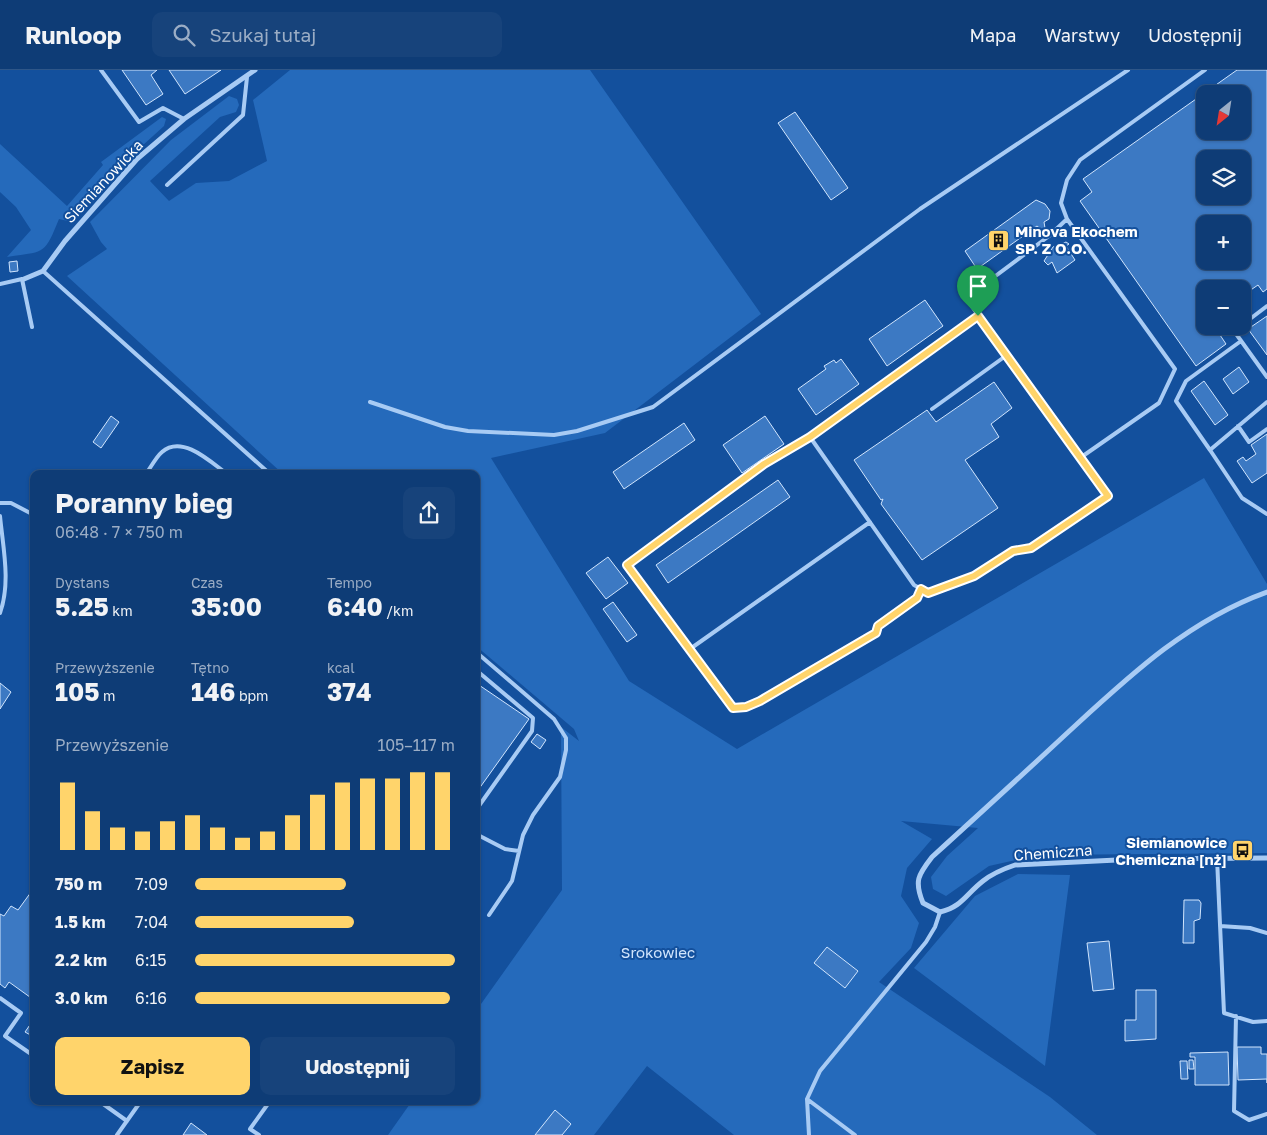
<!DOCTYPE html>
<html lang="pl">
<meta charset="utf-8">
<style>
body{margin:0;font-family:"Golos Text",sans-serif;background:#17437b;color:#f1f3f6;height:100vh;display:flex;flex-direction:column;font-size:19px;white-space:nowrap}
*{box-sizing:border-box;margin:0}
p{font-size:16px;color:#9badc5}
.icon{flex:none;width:28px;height:28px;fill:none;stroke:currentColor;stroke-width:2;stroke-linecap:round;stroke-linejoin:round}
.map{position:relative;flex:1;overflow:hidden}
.drawer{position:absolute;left:30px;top:400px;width:450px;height:635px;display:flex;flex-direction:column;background:#0e3c76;border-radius:10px;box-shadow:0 1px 4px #0004,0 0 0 1px #2e5688}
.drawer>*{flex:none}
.needle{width:32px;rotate:210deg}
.tools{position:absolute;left:1196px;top:15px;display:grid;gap:10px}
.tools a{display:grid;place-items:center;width:55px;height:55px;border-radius:10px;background:#0e3c76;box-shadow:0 1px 4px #0004,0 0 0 1px #2e5688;font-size:25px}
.pin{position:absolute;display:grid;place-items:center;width:42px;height:42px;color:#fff;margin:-51px -21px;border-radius:50% 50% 50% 0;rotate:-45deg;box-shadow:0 0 5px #0007}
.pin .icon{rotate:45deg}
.round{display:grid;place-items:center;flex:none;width:52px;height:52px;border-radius:10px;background:#17437b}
.summary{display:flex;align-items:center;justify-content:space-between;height:85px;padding:0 25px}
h1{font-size:28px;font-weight:700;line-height:38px}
.metrics{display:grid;grid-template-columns:repeat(3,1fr);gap:8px;height:85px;padding:5px 25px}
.metrics div{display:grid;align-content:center}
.metrics b{font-size:25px;font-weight:700}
.metrics small{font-size:14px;font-weight:400}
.metrics p{font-size:14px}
.chart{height:140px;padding:10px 25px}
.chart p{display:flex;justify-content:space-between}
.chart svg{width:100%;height:90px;margin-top:5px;stroke:#ffd46b;stroke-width:6}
.action{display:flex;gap:10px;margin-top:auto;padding:10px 25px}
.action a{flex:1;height:58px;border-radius:10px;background:#ffd46b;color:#111;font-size:20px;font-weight:700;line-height:58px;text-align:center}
.action a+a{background:#17437b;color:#f1f3f6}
ul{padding:0 25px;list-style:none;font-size:16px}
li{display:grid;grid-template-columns:80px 60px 1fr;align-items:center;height:38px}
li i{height:12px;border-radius:6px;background:#ffd46b}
header{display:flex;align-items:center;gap:30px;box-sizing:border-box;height:70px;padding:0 25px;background:#0e3c76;border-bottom:1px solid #2e5688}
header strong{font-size:24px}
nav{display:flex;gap:28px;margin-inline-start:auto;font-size:18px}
.search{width:350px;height:45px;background:#17437b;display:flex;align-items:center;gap:12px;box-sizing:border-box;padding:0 18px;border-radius:10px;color:#9badc5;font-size:19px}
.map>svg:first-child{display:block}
.green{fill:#256abb}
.building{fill:#3c79c3;stroke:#d1e5fd;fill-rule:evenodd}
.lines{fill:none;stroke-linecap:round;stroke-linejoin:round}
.service{stroke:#a8cbf4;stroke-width:4}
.minor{stroke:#a8cbf4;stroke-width:5}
.route-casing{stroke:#fff;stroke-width:10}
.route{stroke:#ffd46b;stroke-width:6}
.labels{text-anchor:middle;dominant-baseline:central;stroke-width:4;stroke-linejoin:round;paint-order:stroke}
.street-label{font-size:15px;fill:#fff;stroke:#13509d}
.poi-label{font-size:15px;font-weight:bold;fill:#fff;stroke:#13509d;text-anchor:start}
.park-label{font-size:15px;fill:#d1e5fd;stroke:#13509d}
</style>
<header>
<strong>Runloop</strong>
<div class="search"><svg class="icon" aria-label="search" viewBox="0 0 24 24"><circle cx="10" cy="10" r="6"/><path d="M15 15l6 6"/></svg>Szukaj tutaj</div>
<nav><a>Mapa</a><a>Warstwy</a><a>Udostępnij</a></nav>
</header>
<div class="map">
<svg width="1267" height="1065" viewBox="0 0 1267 1065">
<rect width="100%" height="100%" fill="#13509d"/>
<path class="green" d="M290,0h300l171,244 -156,119 -114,25 138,223 108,68 467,-271 63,106v269l-229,2 -49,11 -43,30 -13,-7 -2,-12 16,-21 31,-28 -77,-7 31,18 -25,29 -6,28 18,27 -8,25 -32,34 171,115 47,38h-363l-87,-69 -53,69h-206l24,-34h64v-90l86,-121 -1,-163 18,14 -5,-12 -98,-83v-172h-193l-216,-198 40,-27 -6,-7 -11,-20 81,-82 58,-44 8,3 2,6 -3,7 -16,5 -70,64 19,20 27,-18 33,-2 38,-20 -14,-61z
M162,47l4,2 -2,7 -43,39 -49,57 -13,-3c-15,37 -14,32 -52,38l24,-27 -15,-23 -16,-15v-48l67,62 36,-41 -2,-3z
M1018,804l52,1 -25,191 -131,-98 61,-72z"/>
<path class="building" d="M122,0h35l-6,5 12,19 -17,11z
M169,0h52l-36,24z
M1237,0h30v219l-4,3 -5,-7 -16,11v-7h-37v37h9l12,18 -30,22 -116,-165 12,-9 -9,-13zM1205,24h37v37h-37zM1205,89h37v37h-37zM1205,154h37v37h-37z
M795,42l53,76 -17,12 -53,-77z
M1036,130l9,4 5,7 -1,8 -5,3 1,6 -3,2 -5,-4 -60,43 -12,-18z
M1066,172l3,2 -3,2 9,14 -18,13 -5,-11 -4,3 -4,-4 9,-14z
M17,191l1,10 -8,1 -1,-10z
M925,230l18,26 -56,40 -18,-27z
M1267,246v39l-19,-26z
M841,289l18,25 -43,31 -18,-26 28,-20 -2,-3 10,-6 2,3z
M1239,297l10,15 -16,12 -10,-15z
M1204,311l24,34 -13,10 -24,-34z
M994,312l18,26 -21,16 8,13 -34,23 33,48 -76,52 -41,-56 2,-5 -2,1 -27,-40 73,-50 9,12z
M111,346l8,6 -18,26 -8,-6z
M765,346l19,28 -42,29 -19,-28z
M684,353l11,17 -71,49 -11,-17z
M1267,364v39l-15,10 -15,-22 6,-4 3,4 10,-7 -5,-9z
M778,410l12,17 -122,86 -12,-18z
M608,487l20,26 -22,16 -20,-26z
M613,532l24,33 -10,7 -24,-33z
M0,613l11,9 -11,17z
M476,613l53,36 -53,74z
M537,664l9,6 -6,9 -9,-7z
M34,818v112l-25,-18 -4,6 -5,-4v-70l4,2 7,-10 7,4z
M1184,830h15l2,3 -1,16 -6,2v22h-11z
M1109,871l5,48 -21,2 -6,-48z
M827,877l31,24 -13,17 -31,-25z
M1136,920h20v49l-31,2v-21h11z
M34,949v18l-9,-5z
M1237,977h24v7h6v29v-4l-29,1z
M1228,982l1,33h-34v-28h-5v-4z
M1189,990h4l1,9h-5z
M1180,991h7l1,18h-7z
M555,1040l16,14 -9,11h-27z
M191,1053l16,12h-24z"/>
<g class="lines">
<path class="service" d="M101,0l38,52 24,-14 21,11
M167,115l76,-70 4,-38
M1067,149l108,150 -16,34 -79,55
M43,201l227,203
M22,209l10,48
M0,214l22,-5
M1242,255l25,-19
M1240,256l-6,5 33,46
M1241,271l-55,40 -10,20 34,49 57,-48
M370,332l75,25 23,4 86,4 23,-4 76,-24 267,-198 208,-139
M932,339l75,-54
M1238,356l11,16 18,-13
M810,367l104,148 14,8 46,-17 39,-25 18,-4 77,-51 -142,-198 83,-62 18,-17 -6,-16 6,-23 13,-20 125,-90
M1210,380l32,48 25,16
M146,404c5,-7 10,-17 16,-22 20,-18 49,10 65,22
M0,433h11l23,12
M0,446c3,32 11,66 0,97
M921,519l-4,9 -39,27 -2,8 -7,4 -109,64 -15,6h-12l-106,-142 138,-101 45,-27 168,-121
M690,579l180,-127
M476,582l78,67 12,19v12l-6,27 -27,38 -10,20 -11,46 -23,34
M476,600l57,48 -1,13 -56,79
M476,764l29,15 14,2
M1217,788l7,155 29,9 14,-1
M1220,856l30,2 17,5
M0,928l21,15 -16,23 29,20
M1236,946l-2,95 15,9 18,-6
M807,1029l48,36
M99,1031l28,20
M117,1065l24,-34
M259,1065l-9,-6 20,-28
M809,1065l-2,-36 13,-28 106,-129 9,-15 5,-15"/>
<path class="minor" d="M24,209l19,-8 22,-30 72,-82 47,-40 71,-49
M1267,522c-81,29 -141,87 -203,144 -44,41 -88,81 -132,121 -14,18 -18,24 -9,46l17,9c22,-5 26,-18 43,-31 10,-8 20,-12 32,-16l122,-6 130,-1"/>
</g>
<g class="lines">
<defs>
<path id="route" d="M978,246l130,180 -77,52 -18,3 -39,25 -46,17 -7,-4 -4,9 -39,28 -2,7 -7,4 -109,64 -14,6 -13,1 -106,-143 137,-101 46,-27z"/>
</defs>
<use href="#route" class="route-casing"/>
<use href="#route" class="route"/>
</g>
<defs>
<symbol id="building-square" viewBox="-11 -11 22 22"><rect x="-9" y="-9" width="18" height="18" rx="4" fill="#ffd46b" stroke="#13509d"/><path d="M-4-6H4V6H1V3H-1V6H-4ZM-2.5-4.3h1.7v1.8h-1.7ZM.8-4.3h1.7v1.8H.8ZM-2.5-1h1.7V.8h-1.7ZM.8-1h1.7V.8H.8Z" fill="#111"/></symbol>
<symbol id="bus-square" viewBox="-11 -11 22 22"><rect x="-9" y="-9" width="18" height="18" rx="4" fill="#ffd46b" stroke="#13509d"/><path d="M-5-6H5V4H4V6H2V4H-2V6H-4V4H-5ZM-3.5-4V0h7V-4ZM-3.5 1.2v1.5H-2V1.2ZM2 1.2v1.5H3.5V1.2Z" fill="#111"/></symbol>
</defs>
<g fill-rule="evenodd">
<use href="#building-square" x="986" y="158" width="25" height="25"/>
<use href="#bus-square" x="1230" y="768" width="25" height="25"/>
</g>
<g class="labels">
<g class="street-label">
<text transform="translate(103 111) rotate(-47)">Siemianowicka</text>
<text transform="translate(1053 782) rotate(-4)">Chemiczna</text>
</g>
<g class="poi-label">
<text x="1015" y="161">Minova Ekochem<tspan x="1015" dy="17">SP. Z O.O.</tspan></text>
<text x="1227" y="772" text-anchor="end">Siemianowice<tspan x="1227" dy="17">Chemiczna [nż]</tspan></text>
</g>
<g class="park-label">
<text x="658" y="882">Srokowiec</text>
</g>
</g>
</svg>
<div class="tools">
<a><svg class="needle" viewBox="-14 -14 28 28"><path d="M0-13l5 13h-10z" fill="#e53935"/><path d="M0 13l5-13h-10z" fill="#9badc5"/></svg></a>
<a><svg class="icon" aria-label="layers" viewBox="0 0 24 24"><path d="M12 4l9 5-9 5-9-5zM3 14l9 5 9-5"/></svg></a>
<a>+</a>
<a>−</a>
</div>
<div class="pin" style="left:978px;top:246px;background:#1e9e55"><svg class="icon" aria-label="arrive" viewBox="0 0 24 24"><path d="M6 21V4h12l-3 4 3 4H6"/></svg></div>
<section class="drawer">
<div class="summary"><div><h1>Poranny bieg</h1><p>06:48 · 7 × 750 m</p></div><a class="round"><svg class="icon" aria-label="share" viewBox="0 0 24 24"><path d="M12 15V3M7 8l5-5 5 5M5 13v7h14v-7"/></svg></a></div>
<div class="metrics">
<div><p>Dystans</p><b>5.25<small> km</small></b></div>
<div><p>Czas</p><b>35:00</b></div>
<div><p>Tempo</p><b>6:40<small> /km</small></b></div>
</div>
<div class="metrics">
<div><p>Przewyższenie</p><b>105<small> m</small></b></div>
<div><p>Tętno</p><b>146<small> bpm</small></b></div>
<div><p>kcal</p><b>374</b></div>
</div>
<div class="chart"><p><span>Przewyższenie</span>105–117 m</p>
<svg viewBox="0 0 160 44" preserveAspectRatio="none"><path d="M5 44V11M15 44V25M25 44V33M35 44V35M45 44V30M55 44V27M65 44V33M75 44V38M85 44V35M95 44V27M105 44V17M115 44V11M125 44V9M135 44V9M145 44V6M155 44V6"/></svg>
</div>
<ul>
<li><b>750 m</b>7:09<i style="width:58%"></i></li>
<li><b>1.5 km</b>7:04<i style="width:61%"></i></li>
<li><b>2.2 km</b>6:15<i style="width:100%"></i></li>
<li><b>3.0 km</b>6:16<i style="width:98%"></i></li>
</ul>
<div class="action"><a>Zapisz</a><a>Udostępnij</a></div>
</section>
</div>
